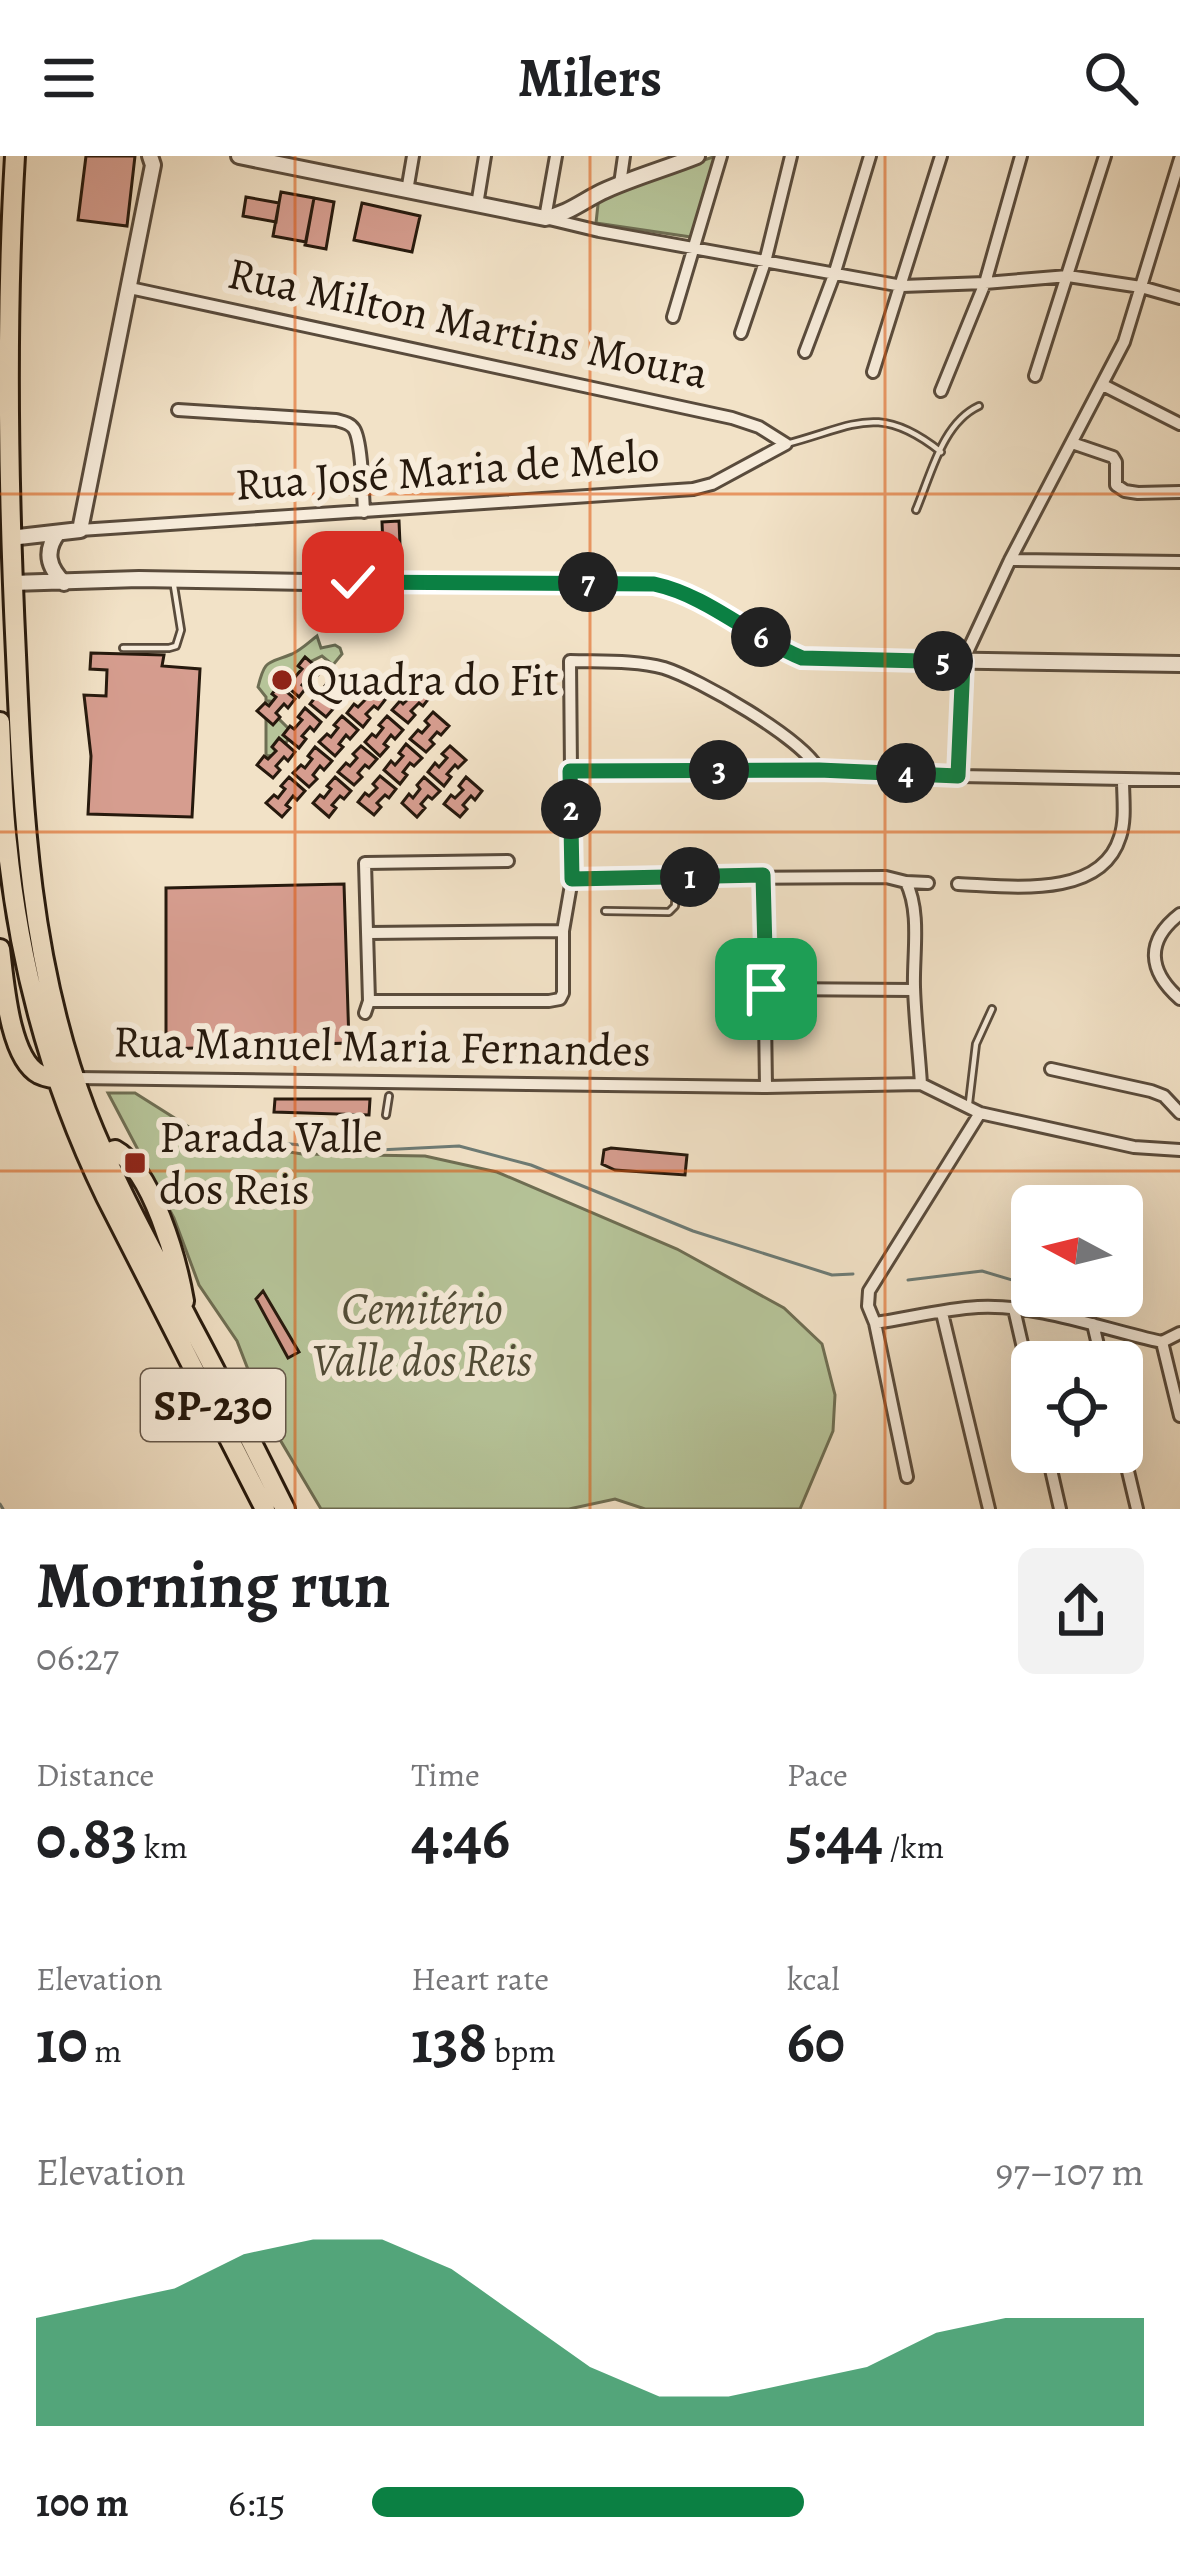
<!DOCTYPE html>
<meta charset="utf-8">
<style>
body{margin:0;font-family:Alegreya,serif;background:#f2f2f2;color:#202124;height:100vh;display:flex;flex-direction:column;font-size:45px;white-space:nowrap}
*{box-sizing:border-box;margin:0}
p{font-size:39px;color:#757577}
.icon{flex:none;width:66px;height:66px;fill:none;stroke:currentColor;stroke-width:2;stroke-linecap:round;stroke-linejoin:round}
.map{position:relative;height:1353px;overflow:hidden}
.side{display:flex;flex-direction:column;background:#fff;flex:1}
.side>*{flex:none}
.needle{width:78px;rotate:277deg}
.fabs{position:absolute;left:1011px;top:1029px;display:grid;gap:24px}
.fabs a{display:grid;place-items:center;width:132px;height:132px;border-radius:18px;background:#fff;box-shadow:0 12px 48px #0002;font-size:60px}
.pin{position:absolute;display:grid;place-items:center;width:102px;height:102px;color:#fff;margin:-51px;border-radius:24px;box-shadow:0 6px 18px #0006}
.km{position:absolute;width:60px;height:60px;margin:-30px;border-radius:50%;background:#222;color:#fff;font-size:33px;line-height:60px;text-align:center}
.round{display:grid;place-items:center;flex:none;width:126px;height:126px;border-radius:18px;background:#f2f2f2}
.headline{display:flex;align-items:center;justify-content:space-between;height:204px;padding:0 36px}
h1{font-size:66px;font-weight:700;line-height:90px}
.stats{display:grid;grid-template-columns:repeat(3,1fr);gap:18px;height:204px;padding:12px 36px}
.stats div{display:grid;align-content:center}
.stats b{font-size:60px;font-weight:700}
.stats small{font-size:33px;font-weight:400}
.stats p{font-size:33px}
.chart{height:336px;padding:24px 36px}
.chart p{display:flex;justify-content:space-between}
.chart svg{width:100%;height:216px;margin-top:12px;fill:#0b8043;opacity:.7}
ul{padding:0 36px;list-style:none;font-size:39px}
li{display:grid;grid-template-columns:192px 144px 1fr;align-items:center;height:90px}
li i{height:30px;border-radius:15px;background:#0b8043}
header{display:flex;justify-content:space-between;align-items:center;height:156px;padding:0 36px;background:#fff;font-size:54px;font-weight:700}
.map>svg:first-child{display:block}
.green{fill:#b6c499;stroke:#6e6e53;stroke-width:3}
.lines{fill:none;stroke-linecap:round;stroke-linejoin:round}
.stream{stroke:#6d7b75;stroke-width:3}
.building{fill:#d69d8f;stroke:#26190d;stroke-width:3}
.service-casing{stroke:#594b3c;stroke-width:10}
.minor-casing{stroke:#594b3c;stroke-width:16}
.tertiary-casing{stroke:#594b3c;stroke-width:20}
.motorway-casing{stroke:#26190d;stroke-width:24}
.service{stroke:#f7ecdb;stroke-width:4.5}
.minor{stroke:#f7ecdb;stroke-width:10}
.tertiary{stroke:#f7ecdb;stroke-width:14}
.motorway{stroke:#f2e2c7;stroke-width:18}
.route-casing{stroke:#fff;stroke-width:24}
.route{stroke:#0b8043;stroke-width:15}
.grid{fill:none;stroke:#de560c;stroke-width:3;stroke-opacity:0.55}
.poi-dot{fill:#8f2418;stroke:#f7ecdb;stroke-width:4.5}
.labels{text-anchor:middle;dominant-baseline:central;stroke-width:12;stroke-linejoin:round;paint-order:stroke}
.shield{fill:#f7ecdb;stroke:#65584b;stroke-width:3}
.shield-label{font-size:42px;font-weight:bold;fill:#26190d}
.street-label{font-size:45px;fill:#26190d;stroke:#f7ecdb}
.poi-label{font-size:45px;fill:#26190d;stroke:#f7ecdb;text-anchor:start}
.park-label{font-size:45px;font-style:italic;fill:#514c37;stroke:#f7ecdb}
</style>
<header><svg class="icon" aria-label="menu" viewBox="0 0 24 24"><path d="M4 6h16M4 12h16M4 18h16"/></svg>Milers<svg class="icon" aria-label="search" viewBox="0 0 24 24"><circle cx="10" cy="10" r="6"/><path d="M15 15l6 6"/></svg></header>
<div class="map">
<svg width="1180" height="1353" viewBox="0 0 1180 1353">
<rect width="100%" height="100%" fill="#f2e2c7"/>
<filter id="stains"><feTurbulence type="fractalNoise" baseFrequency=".00167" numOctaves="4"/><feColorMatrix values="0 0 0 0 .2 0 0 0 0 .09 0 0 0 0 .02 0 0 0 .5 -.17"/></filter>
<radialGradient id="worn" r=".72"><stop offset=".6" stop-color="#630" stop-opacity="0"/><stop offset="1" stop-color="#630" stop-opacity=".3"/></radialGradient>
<path class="green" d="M716,0l-25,81 -95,-14 3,-28z
M317,480l4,12 14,-3 5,3 2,6 -9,11 -11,-9 -14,7 -30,39 -9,-1 8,16 16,16 -16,22 -11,1v-59l-8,-10c7,-29 10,-23 34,-33 9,-4 17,-12 25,-18z
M108,937h27l73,46 94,15 123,2 72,16 180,77 107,59 38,36 13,51 -2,36 -33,78h-155l-30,-10 -46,10h-248l-55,-93 -29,-75 -38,-56 -25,-67z"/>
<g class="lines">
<path class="stream" d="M221,981l138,14 100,-5 72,19 162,66 139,44 21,-1
M908,1124l74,-9 50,15
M0,1348l3,5"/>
</g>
<path class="building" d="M86,0h49l-8,70 -49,-6z
M281,36l33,6 -8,44 -33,-6z
M246,41l33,6 -3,19 -33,-6z
M314,42l20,4 -8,47 -21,-4z
M362,47l58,13 -8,36 -58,-12z
M399,365l2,47 -17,1 -2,-47z
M366,435h16l5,26 -17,1z
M91,497l73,2 -2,11 38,3 -8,148 -104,-3 3,-58 -7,-61 22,1 1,-26 -17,-1z
M305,501l16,14 -7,9 -4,-4 -8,9 4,3 -7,9 -16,-14 7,-9 4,4 8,-9 -4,-3z
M332,521l16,14 -7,9 -4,-3 -8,8 4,4 -7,8 -16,-13 7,-9 4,3 8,-8 -4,-4z
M414,528l16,13 -7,9 -4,-3 -8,8 4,4 -7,8 -16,-13 8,-9 3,3 8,-8 -4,-4z
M279,529l16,14 -7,9 -4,-4 -8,9 4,4 -7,8 -16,-14 8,-8 4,3 7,-9 -4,-3z
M369,531l16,13 -7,9 -4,-3 -8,8 4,4 -7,9 -16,-14 7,-9 4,3 8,-8 -4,-4z
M305,552l16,14 -7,9 -4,-4 -8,9 4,3 -7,9 -16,-13 7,-9 4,3 8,-9 -4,-3z
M433,556l16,14 -8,9 -4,-3 -7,8 4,4 -8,8 -16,-13 8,-9 4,3 7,-8 -4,-4z
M342,560l16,14 -8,9 -4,-4 -7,9 4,3 -8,9 -16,-14 8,-8 4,3 7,-9 -4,-3z
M387,560l16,14 -8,9 -4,-4 -7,9 4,3 -8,9 -15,-14 7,-8 4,3 7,-9 -4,-3z
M279,582l16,14 -7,9 -4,-4 -8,9 4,4 -7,8 -16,-13 7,-9 4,3 8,-8 -4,-4z
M406,588l16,14 -8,8 -4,-3 -7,9 4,3 -7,9 -16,-14 7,-9 4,4 8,-9 -4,-3z
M361,590l16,13 -8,9 -4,-3 -7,8 4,4 -8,8 -16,-13 8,-9 4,3 7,-8 -4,-4z
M450,590l16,14 -8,8 -3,-3 -8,9 4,3 -7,9 -16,-14 7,-9 4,4 8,-9 -5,-4z
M315,591l17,14 -8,9 -4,-4 -7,9 4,4 -8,8 -16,-14 8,-8 4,3 7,-9 -4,-3z
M380,620l16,13 -7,9 -4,-3 -8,8 4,4 -7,8 -16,-13 7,-9 4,3 8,-8 -4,-4z
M289,621l16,14 -8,9 -4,-4 -7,9 4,3 -8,9 -16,-14 8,-8 4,3 7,-9 -4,-3z
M335,621l16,14 -7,8 -4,-3 -8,9 4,3 -7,9 -16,-14 7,-8 4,3 7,-9 -4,-3z
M424,621l16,14 -8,8 -4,-3 -7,8 4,4 -8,9 -15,-14 7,-9 4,4 7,-9 -3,-4z
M466,621l16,14 -7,9 -4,-4 -8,9 4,4 -7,8 -16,-13 7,-9 4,3 8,-8 -4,-4z
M344,728l5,159 -183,6v-161z
M275,943h95l-1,16 -95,-3z
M611,992l76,7 -2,20 -70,-5 -13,-6 2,-14z
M263,1135l36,61 -11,6 -32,-59z"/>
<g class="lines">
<defs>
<path id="service" d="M786,288c69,-18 92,-42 155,8
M916,354c15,-35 26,-87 63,-104
M123,492h46l7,-2 5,-16 -7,-44
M605,755l64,1 6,-6 1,-23
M969,947l7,-59 16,-35
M386,959l3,-19"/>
<path id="minor" d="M556,0l-11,62 54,13 303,55 83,-3 83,-7 73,11 39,11
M620,28l4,-28
M407,35l6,-35
M477,49l8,-49
M673,161l48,-161
M741,177l24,-71 26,-106
M805,196l29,-77 36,-119
M873,216l68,-216
M1035,220l70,-220
M1103,229l77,39
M941,235l44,-108 36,-127
M178,254l158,10c7,2 14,3 18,9 8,12 9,67 10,83
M1072,287l41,14 3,5v23l9,6 13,2 42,-1
M80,374l613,-41 19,-5 74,-40 -27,-17 -27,-9 -602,-130
M1010,404l170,2
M570,615l266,-1 122,6 222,4
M958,620l5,-115 47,-101 114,-218 56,-183
M763,719l3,212
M572,723l314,-2 20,5c15,30 7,72 8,105 1,33 5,65 7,97
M906,726l22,1
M958,728c50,2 143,16 162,-47 6,-17 3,-39 3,-57
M1180,758c-35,27 -32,57 0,85
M369,777l194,-2
M766,833l148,1
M369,845h180l11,-2 3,-6v-62l9,-52 -2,-218c30,1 65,-1 94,7 35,11 138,70 155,102
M365,857l4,-12 -4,-138 143,-2
M1051,913l100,22 13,5 16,17
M76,922l690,9 155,-3 59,29 154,34 46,3
M1014,1153l18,78
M942,1157l47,196
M875,1167l-7,-17 1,-15 111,-178
M1093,1168l9,38
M1162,1186l18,74
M1122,1290l15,63
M1047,1296l13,57
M907,1321l-32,-154c34,-5 69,-14 103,-16 61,-3 124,22 184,35l18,-9"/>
<path id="tertiary" d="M239,0l306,62c24,-4 40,-19 61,-28 29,-13 61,-22 91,-34
M58,377c-14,18 -10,34 6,50
M10,382l70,-8 73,-365 -3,-9
M12,427l127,-4 222,4h278c63,6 106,52 163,75l378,6"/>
<path id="motorway" d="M15,0c-10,167 -7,333 1,499 7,158 13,306 70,456 29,74 68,142 104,212 33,61 64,124 95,186
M0,566c2,40 2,80 7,120 12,122 45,244 99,355l159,312
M0,793c4,31 9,109 39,125 8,4 20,5 28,5
M98,1000l17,-6c37,20 62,110 69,151"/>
</defs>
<use href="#service" class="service-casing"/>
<use href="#minor" class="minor-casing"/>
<use href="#tertiary" class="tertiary-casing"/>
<use href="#motorway" class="motorway-casing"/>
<use href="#service" class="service"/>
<use href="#minor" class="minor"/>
<use href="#tertiary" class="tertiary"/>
<use href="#motorway" class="motorway"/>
</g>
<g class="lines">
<defs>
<path id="route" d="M353,426l301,2c55,12 96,53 148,74l161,4 -5,114 -139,-6 -249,1 2,108 191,-4 3,114"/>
</defs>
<use href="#route" class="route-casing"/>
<use href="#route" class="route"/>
</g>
<path class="grid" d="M295,0v1353M590,0v1353M885,0v1353M0,338h1180M0,676h1180M0,1015h1180"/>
<g class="poi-dot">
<circle cx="282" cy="524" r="12"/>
<rect x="123" y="995" width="24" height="24" rx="6"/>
</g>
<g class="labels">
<rect class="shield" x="141" y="1213" width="144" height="72" rx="9"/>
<g class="shield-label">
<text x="213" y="1249">SP-230</text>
</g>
<g class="street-label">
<text transform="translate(468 167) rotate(12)">Rua Milton Martins Moura</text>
<text transform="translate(447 314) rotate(-4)">Rua José Maria de Melo</text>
<text transform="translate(382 890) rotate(1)">Rua Manuel Maria Fernandes</text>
</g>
<g class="poi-label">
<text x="306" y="524">Quadra do Fit</text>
<text x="159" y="981">Parada Valle<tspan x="159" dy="52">dos Reis</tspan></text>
</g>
<g class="park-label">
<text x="422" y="1152">Cemitério<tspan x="422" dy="52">Valle dos Reis</tspan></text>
</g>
</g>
<rect width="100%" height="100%" filter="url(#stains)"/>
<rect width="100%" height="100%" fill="url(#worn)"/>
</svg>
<div class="fabs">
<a><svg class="needle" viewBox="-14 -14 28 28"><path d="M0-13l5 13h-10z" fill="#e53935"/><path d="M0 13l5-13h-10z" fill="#757577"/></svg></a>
<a><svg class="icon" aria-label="locate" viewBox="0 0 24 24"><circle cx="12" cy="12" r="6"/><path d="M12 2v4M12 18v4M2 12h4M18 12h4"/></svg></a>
</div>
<div class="pin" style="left:766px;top:833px;background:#1e9e55"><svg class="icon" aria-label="arrive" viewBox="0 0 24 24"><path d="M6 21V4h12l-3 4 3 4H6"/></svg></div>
<div class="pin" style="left:353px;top:426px;background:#d93025"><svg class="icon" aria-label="check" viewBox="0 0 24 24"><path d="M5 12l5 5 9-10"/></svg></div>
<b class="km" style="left:690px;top:721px">1</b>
<b class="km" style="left:571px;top:653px">2</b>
<b class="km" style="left:719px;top:614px">3</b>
<b class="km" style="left:906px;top:617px">4</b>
<b class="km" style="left:943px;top:505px">5</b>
<b class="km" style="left:761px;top:481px">6</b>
<b class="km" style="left:588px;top:426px">7</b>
</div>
<section class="side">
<div class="headline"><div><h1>Morning run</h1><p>06:27</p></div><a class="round"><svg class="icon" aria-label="share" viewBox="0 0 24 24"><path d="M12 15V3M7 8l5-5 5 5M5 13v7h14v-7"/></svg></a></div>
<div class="stats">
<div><p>Distance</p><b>0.83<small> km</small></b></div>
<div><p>Time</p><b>4:46</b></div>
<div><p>Pace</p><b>5:44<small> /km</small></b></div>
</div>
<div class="stats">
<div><p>Elevation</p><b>10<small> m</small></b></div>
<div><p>Heart rate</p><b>138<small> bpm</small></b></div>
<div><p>kcal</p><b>60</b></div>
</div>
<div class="chart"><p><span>Elevation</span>97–107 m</p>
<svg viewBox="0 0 160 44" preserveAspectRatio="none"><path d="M0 44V22L10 19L20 16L30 9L40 6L50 6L60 12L70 22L80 32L90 38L100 38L110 35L120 32L130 25L140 22L150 22L160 22V44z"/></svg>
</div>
<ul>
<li><b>100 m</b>6:15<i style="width:56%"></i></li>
</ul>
</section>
